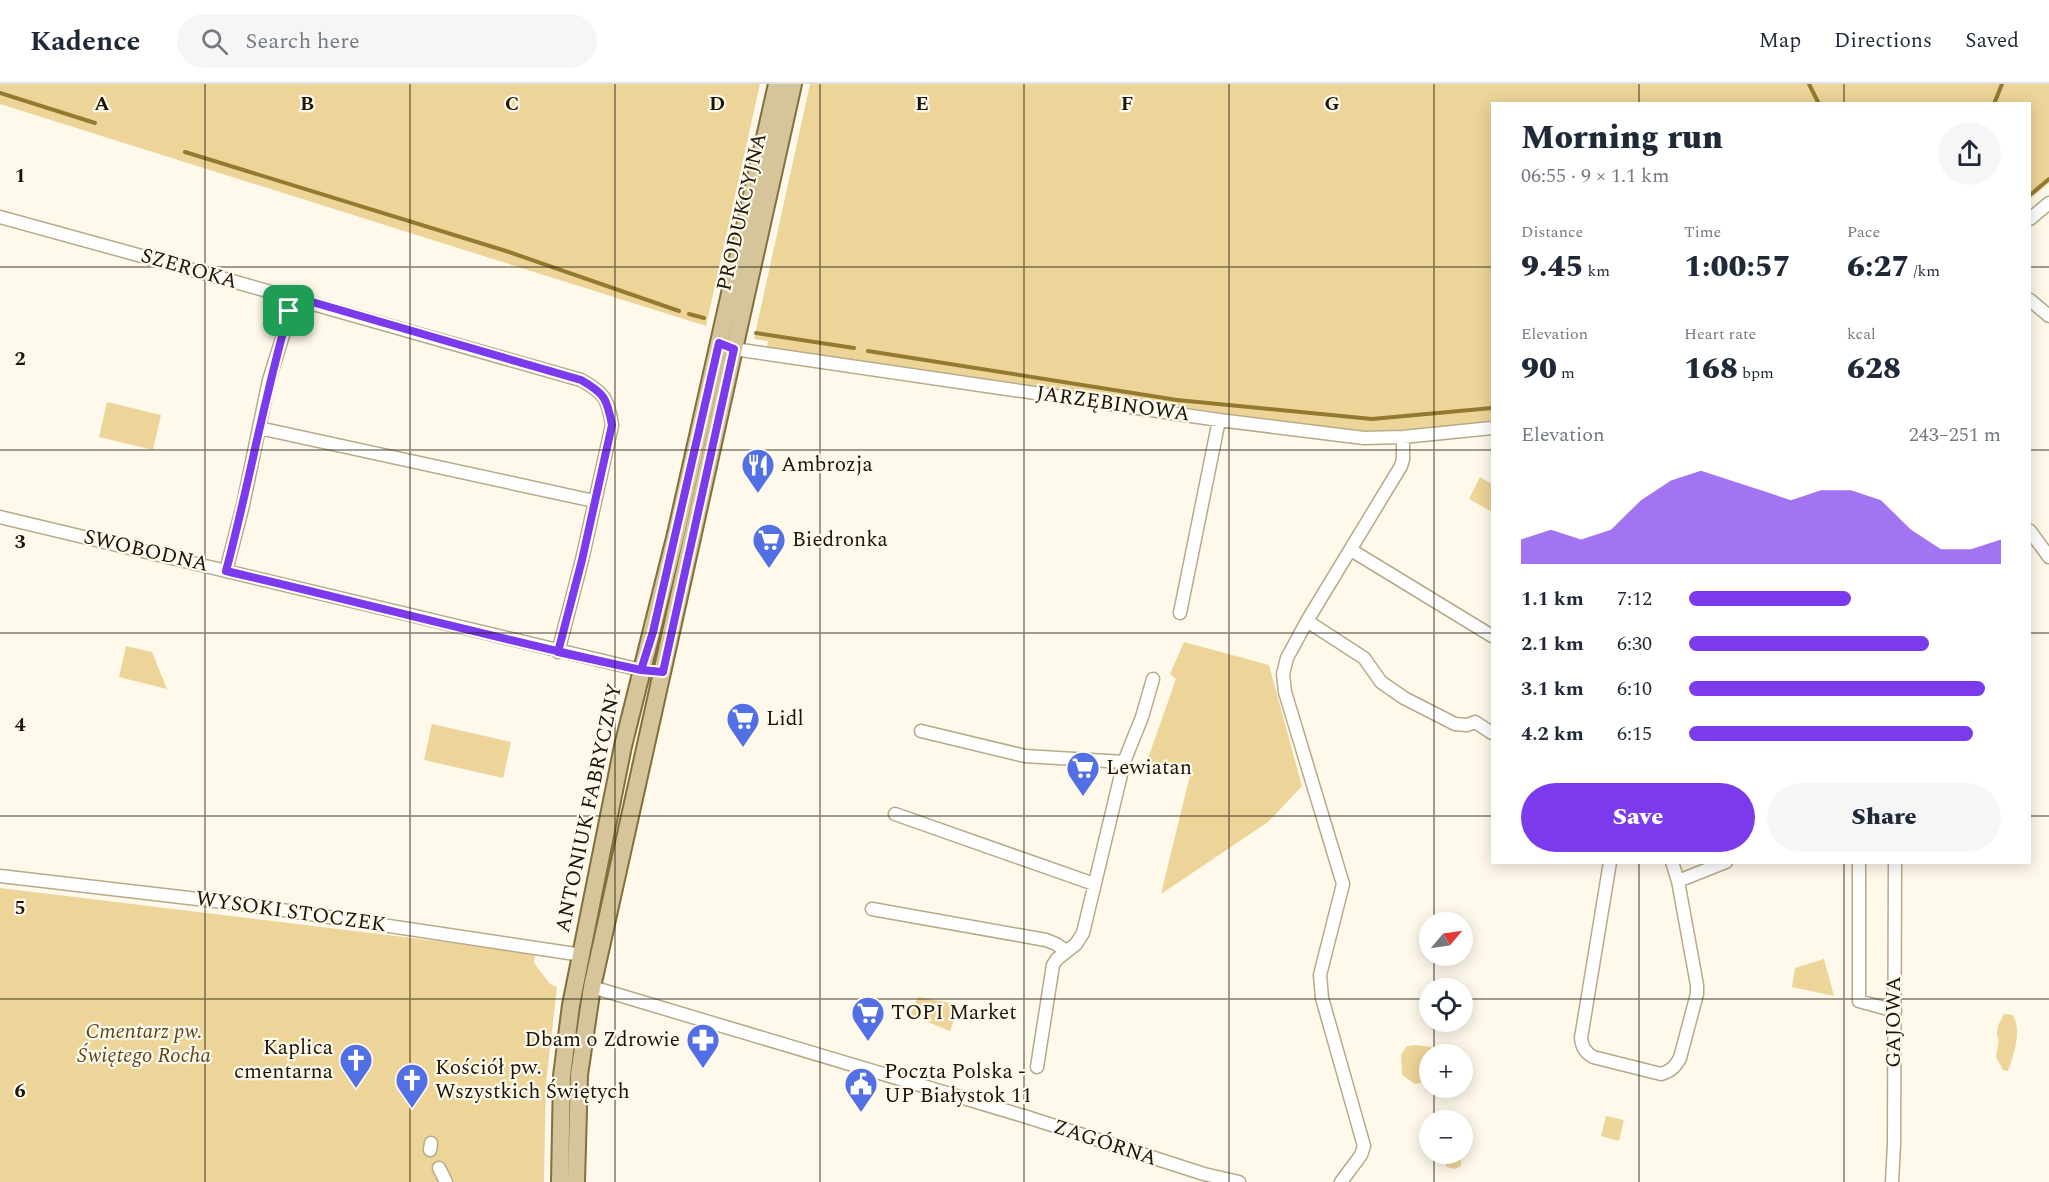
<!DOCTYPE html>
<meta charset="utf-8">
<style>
body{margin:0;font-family:Spectral,serif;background:#f6f6f7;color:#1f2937;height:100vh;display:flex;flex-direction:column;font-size:22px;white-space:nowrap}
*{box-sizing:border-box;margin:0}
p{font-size:20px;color:#747a83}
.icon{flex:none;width:33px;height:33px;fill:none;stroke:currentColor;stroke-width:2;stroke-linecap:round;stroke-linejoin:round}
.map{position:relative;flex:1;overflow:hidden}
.details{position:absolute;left:1491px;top:18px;width:540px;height:762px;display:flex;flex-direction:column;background:#fff;border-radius:0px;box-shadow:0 3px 15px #0003}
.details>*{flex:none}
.needle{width:39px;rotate:61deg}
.buttons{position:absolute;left:1419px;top:828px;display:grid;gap:12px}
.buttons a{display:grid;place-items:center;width:54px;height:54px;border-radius:50%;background:#fff;box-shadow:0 3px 15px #0003;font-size:30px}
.pin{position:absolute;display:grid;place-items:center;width:51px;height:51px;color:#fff;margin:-26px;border-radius:12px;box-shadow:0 3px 9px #0006}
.round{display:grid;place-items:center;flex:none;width:63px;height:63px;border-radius:32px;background:#f6f6f7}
.head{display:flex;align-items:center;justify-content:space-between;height:102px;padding:0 30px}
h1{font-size:33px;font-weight:800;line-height:45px}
.figures{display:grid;grid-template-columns:repeat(3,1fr);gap:9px;height:102px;padding:6px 30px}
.figures div{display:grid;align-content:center}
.figures b{font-size:30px;font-weight:800}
.figures small{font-size:16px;font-weight:400}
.figures p{font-size:16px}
.chart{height:168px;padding:12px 30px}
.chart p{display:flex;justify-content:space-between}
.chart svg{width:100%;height:108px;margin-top:6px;fill:#7c3aed;opacity:.7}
.cta{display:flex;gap:12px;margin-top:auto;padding:12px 30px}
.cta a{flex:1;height:69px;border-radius:36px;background:#7c3aed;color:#fff;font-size:24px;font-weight:800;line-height:69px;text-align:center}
.cta a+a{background:#f6f6f7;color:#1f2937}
ul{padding:0 30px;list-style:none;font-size:20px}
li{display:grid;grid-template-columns:96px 72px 1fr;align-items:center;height:45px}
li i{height:15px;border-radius:8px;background:#7c3aed}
header{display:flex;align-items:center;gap:36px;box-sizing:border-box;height:84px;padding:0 30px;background:#fff;border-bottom:2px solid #e0e1e3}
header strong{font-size:28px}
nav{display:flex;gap:33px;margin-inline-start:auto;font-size:21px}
.search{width:420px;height:54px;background:#f6f6f7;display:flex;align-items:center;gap:15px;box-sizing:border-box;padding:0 21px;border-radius:33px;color:#747a83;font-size:22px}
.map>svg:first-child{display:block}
.green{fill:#edd599}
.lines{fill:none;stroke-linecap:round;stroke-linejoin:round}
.stream{stroke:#947a30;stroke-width:4}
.minor-casing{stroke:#b7aa88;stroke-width:15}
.major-casing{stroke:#836f3b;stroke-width:20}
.minor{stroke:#fff;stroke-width:12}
.major{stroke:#d6c59a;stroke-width:16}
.route-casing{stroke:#fff;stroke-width:12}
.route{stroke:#7c3aed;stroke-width:8}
.grid{fill:none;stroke:#1a1508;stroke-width:1.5;stroke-opacity:0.55}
.labels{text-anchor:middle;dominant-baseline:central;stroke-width:4.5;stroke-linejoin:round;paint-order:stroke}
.street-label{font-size:21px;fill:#1a1508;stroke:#fff9eb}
.poi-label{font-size:21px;fill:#1a1508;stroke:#fff9eb;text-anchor:start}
.park-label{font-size:21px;font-style:italic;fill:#57481f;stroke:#fff9eb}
.grid-label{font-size:20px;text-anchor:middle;font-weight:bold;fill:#1a1508;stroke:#fff9eb;stroke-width:4.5;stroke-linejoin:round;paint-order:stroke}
</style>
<header>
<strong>Kadence</strong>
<div class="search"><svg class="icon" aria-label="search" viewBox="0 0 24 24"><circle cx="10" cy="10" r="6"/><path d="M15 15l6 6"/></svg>Search here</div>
<nav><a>Map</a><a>Directions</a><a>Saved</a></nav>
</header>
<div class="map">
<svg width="2049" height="1098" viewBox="0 0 2049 1098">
<rect width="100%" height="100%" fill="#fff9eb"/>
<path class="green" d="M0,0h760l-54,242 -706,-222z
M810,0h1239v99l-19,16v-95h-538v318l-90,8 -39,1 -118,-15 -478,-69 1,-6 -14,-2z
M107,318l54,13 -8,35 -54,-13z
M1480,393l12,7v28l-23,-13z
M1184,558l85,23 33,121 -34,36 -107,72 29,-119 -43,-14 29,-82 -6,-5z
M126,562l26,6 15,37 -48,-12z
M432,640l79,18 -8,36 -79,-18z
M0,804l535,65 -1,10 16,21 7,3 -11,96 -2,99h-544z
M1824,875l10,37 -42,-9 3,-19z
M918,913l38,7 -1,13 -5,14 -40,-16z
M2004,930l9,1c9,16 1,39 -5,56l-5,-1 -7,-13 3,-17c-5,-9 0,-17 5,-26z
M1416,961l15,2 7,7h-8l-1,27 -14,3 -13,-9 -1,-20 6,-9z
M1606,1032l18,4 -5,21 -18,-5z
M1463,1061l3,2 -5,12v7l-6,3 -8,-2 -4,-9 1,-4h18z"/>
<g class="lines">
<path class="stream" d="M1809,0l10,20
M0,9l95,30
M1994,20l8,-20
M185,68l321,99 173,60
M2030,111l19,-16
M689,230l15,4
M756,249l98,15
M868,267l309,49 195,19 120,-11"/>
<defs>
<path id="minor" d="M0,133c194,53 388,107 581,163 23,13 27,18 31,45l-30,135 -24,92
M2030,135l19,-16
M2030,216l19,16
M734,265l485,71 145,18 39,-1 89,-9
M259,344l335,73
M0,433l641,153
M2030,447l19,26
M1351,466l141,86
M226,487l17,-66 26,-125 26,-83
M1180,529l39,-193
M1307,537l57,37 17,24 23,16 51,26 12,1 8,-3 17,11
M921,647l104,25 99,6
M895,730l199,70
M1610,778l-29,176c1,9 4,14 12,19l68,17c10,-3 14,-7 19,-16l17,-64v-9l-19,-104 -6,-19
M1859,778v139l36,10
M0,792l249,29 333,50
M1678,797l48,-19
M872,825l174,31 10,4 10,7
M592,903l435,130 177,57 35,8
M1037,983l16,-102 4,-6 19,-15 7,-11 41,-171 18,-45 11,-38
M430,1066l1,-7
M439,1084l7,14
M1341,1098l20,-27 3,-9 -42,-148 -2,-23 23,-91 -58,-192 -2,-18 4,-16 20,-37 94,-155 2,-7v-22
M1892,1098l2,-38 1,-282"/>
<path id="major" d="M560,1098l2,-106 9,-71 52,-259 53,-212 101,-450
M576,1098l3,-107 13,-88 201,-903"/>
</defs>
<use href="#minor" class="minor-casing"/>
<use href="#major" class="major-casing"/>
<use href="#minor" class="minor"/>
<use href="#major" class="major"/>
</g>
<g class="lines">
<defs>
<path id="route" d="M289,227l6,-14 286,83c23,13 26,18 31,45l-30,135 -24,92 83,18 22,2 71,-323 -15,-6 -66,289 -12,38c-139,-30 -277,-67 -415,-99 23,-86 38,-174 63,-260"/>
</defs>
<use href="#route" class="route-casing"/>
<use href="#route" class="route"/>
</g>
<path class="grid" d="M205,0v1098M410,0v1098M615,0v1098M820,0v1098M1024,0v1098M1229,0v1098M1434,0v838M1639,0v20M1844,0v20M0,183h1492M2030,183h19M0,366h1492M2030,366h19M0,549h1492M2030,549h19M0,732h1492M2030,732h19M1639,778v320M1844,778v320M1434,872v32M0,915h1430M1462,915h587M1434,938v32M1434,1004v32M1434,1070v28"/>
<defs>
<symbol id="restaurant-pin" viewBox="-11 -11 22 30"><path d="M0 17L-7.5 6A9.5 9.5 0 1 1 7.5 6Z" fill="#526fe4" stroke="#fff9eb"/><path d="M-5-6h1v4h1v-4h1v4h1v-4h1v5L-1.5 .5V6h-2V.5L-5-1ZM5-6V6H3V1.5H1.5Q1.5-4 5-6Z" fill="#fff"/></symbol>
<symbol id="supermarket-pin" viewBox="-11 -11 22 30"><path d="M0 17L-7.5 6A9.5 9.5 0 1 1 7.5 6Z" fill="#526fe4" stroke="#fff9eb"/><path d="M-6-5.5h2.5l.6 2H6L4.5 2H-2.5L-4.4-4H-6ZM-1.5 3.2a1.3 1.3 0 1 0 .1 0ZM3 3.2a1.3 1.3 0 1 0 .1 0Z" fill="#fff"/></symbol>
<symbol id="pharmacy-pin" viewBox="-11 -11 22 30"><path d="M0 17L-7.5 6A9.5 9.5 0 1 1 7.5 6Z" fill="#526fe4" stroke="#fff9eb"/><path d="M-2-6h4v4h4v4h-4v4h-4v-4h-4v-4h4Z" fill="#fff"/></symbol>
<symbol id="church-pin" viewBox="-11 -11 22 30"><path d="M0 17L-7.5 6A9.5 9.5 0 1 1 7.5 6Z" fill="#526fe4" stroke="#fff9eb"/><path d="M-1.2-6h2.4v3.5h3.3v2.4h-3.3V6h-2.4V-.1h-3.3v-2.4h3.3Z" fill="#fff"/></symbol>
<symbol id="civic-pin" viewBox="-11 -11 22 30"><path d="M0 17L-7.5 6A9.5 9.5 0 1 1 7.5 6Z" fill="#526fe4" stroke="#fff9eb"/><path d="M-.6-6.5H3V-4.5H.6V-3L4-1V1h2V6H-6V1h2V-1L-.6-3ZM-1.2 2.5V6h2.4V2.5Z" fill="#fff"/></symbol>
</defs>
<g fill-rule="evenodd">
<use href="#restaurant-pin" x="739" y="362" width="38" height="52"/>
<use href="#supermarket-pin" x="750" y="437" width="38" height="52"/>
<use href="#supermarket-pin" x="724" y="616" width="38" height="52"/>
<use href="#supermarket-pin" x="1064" y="665" width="38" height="52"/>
<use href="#supermarket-pin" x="849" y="910" width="38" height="52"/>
<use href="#pharmacy-pin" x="684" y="937" width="38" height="52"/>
<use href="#church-pin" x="337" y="957" width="38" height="52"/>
<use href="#church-pin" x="393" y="977" width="38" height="52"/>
<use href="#civic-pin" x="842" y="981" width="38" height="52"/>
</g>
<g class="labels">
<g class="street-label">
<text transform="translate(742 128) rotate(-77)">PRODUKCYJNA</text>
<text transform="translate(189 185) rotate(16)">SZEROKA</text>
<text transform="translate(1113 320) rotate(8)">JARZĘBINOWA</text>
<text transform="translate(146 467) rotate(13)">SWOBODNA</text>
<text transform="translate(589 724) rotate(-78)">ANTONIUK FABRYCZNY</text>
<text transform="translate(291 828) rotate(8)">WYSOKI STOCZEK</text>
<text transform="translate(1894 938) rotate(-90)">GAJOWA</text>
<text transform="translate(1105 1059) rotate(18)">ZAGÓRNA</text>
</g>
<g class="poi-label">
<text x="781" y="381">Ambrozja</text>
<text x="792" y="456">Biedronka</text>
<text x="766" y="635">Lidl</text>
<text x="1106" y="684">Lewiatan</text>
<text x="891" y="929">TOPI Market</text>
<text x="680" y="956" text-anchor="end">Dbam o Zdrowie</text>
<text x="333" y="964" text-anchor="end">Kaplica<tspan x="333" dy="24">cmentarna</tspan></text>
<text x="435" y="984">Kościół pw.<tspan x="435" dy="24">Wszystkich Świętych</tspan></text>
<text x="884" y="988">Poczta Polska -<tspan x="884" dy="24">UP Białystok 11</tspan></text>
</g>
<g class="park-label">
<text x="144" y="948">Cmentarz pw.<tspan x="144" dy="24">Świętego Rocha</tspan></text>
</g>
</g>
<g class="grid-label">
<text x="102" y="26">A</text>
<text x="307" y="26">B</text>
<text x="512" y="26">C</text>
<text x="717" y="26">D</text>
<text x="922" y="26">E</text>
<text x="1127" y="26">F</text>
<text x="1332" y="26">G</text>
<text x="20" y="98">1</text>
<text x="20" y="281">2</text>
<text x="20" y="464">3</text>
<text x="20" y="647">4</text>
<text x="20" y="830">5</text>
<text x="20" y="1013">6</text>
</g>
</svg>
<div class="buttons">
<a><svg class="needle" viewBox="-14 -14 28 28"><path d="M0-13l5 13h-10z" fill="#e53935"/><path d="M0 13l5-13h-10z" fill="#747a83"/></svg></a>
<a><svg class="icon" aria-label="locate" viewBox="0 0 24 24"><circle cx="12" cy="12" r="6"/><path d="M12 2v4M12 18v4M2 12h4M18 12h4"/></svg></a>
<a>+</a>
<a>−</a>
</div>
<div class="pin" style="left:289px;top:227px;background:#1e9e55"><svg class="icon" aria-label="arrive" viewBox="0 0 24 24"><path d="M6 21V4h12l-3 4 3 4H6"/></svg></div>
<section class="details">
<div class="head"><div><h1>Morning run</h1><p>06:55 · 9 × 1.1 km</p></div><a class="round"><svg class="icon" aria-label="share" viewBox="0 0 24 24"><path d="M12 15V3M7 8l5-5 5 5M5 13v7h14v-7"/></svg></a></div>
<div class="figures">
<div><p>Distance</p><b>9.45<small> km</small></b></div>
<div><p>Time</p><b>1:00:57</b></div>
<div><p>Pace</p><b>6:27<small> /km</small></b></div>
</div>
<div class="figures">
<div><p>Elevation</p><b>90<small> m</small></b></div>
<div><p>Heart rate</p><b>168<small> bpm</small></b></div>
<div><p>kcal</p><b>628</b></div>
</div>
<div class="chart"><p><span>Elevation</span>243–251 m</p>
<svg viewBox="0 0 160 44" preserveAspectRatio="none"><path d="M0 44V34L10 30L20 34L30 30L40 18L50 10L60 6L70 10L80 14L90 18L100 14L110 14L120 18L130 30L140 38L150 38L160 34V44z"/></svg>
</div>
<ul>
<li><b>1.1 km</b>7:12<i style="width:52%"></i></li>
<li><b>2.1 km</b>6:30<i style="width:77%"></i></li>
<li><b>3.1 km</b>6:10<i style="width:95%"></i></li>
<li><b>4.2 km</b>6:15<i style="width:91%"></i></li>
</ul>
<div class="cta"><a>Save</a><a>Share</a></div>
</section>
</div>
